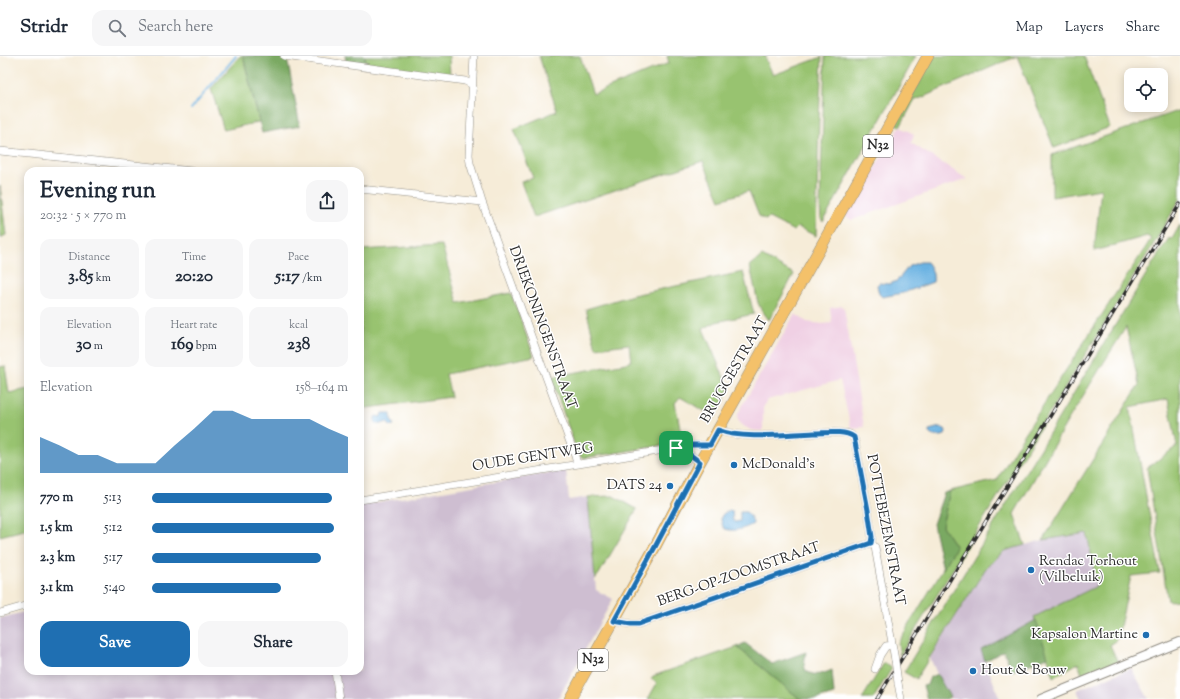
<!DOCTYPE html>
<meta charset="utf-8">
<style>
body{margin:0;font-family:"Sorts Mill Goudy",serif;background:#f6f6f7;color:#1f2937;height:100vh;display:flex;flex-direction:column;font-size:15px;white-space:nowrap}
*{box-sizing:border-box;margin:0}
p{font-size:13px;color:#747a83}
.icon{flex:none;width:22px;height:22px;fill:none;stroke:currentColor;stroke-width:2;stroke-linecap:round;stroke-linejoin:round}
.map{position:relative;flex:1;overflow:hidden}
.details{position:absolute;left:24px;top:111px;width:340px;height:508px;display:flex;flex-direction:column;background:#fff;border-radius:12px;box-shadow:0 2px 10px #0003}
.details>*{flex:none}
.fabs{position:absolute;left:1124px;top:12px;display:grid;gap:8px}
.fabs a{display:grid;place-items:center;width:44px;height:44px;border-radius:8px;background:#fff;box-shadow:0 2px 10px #0003;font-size:20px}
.pin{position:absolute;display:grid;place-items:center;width:34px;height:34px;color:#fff;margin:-17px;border-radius:8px;box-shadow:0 2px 6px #0006}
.round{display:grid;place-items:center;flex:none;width:42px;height:42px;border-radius:12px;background:#f6f6f7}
.summary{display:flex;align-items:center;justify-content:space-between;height:68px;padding:0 16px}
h1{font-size:22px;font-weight:700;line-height:30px}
.figures{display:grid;grid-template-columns:repeat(3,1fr);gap:6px;height:68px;padding:4px 16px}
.figures div{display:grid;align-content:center;border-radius:10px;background:#f6f6f7;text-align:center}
.figures b{font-size:17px;font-weight:700}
.figures small{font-size:11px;font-weight:400}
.figures p{font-size:11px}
.chart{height:112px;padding:8px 16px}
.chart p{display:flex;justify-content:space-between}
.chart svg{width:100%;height:72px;margin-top:4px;fill:#1f6fb2;opacity:.7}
.button{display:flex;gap:8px;margin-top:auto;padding:8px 16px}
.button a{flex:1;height:46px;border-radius:12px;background:#1f6fb2;color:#fff;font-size:16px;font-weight:700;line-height:46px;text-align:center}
.button a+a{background:#f6f6f7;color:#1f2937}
ul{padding:0 16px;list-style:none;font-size:13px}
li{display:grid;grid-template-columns:64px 48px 1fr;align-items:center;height:30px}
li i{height:10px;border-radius:5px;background:#1f6fb2}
header{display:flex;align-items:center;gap:24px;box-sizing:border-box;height:56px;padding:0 20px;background:#fff;border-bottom:1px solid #e0e1e3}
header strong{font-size:19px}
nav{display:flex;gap:22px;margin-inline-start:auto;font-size:14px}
.search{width:280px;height:36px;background:#f6f6f7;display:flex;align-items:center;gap:10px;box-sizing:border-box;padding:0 14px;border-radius:12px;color:#747a83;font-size:15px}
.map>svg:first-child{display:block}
.built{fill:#f0d0e4}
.industrial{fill:#cebed1}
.green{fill:#98c36f;stroke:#62774d}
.forest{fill:#7aa962;stroke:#526a46}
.water{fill:#6ab2e2;stroke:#4a6e86}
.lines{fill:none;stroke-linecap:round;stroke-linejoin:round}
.stream{stroke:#6ab2e2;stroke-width:2}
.minor-casing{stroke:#908c82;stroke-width:8}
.tertiary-casing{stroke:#908c82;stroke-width:10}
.primary-casing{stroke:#908c82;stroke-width:12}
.minor{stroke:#fff;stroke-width:7}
.tertiary{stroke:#fff;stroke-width:8}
.primary{stroke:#f4c16a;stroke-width:11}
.rail-casing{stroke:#2b2b2b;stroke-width:3.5}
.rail{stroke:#fff;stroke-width:2;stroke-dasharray:6;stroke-linecap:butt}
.minor-bridge-casing{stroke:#908c82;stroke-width:8;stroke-linecap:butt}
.minor-bridge{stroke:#fff;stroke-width:7}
.route-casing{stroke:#fff;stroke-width:8}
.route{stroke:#1f6fb2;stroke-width:5}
.poi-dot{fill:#1f6fb2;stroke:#fff;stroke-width:1.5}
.labels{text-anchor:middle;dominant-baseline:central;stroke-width:3;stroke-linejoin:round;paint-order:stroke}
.shield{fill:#fff;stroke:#6b6b6b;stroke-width:1}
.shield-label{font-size:13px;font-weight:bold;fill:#2b2b2b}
.street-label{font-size:14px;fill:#2b2b2b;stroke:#fff}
.poi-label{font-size:14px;fill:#2b2b2b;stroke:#fff;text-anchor:start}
</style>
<header>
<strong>Stridr</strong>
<div class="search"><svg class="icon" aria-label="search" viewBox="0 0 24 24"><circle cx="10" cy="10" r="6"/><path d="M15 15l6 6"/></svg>Search here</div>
<nav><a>Map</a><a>Layers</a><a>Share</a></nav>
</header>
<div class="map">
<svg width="1180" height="643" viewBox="0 0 1180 643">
<rect width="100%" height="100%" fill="#fff"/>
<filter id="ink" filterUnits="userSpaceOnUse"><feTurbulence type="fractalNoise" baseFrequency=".025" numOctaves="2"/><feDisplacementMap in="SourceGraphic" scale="8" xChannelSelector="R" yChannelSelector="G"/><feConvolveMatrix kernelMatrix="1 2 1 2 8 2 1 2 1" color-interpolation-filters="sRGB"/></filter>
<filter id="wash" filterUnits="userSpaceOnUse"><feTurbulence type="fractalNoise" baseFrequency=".012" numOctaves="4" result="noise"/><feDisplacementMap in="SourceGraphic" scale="16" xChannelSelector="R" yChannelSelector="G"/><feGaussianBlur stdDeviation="0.9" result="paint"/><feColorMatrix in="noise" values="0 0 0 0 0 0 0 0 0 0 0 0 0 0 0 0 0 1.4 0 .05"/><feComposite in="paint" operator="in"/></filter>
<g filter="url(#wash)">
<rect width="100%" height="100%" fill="#f6ecd8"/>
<path class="built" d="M900,71l14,7 -3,9 56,36 -115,41 -7,-4z
M842,250l2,2 20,119 -13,1 -11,-48 -73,20 -4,8v23l-12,-1 -11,-6 -2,-4 -1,-4 5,-10 53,-92 12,8 16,2 9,-1 -2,-15z"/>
<path class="industrial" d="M566,414l3,30 19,-3 8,93 17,9 -55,100h-558v-81l28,-7v60h332v-166z
M1087,477l10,53 -62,31 1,3 -55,30 19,49h-49l-14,-25 -7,-16 56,-90 15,-16 42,-12z
M1131,612l18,31h-68l-4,-9z"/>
<path class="green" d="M240,0h3l16,66 -35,8 -13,-41z
M365,0h84l1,20 -83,-11z
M539,0h41l13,38 76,-31 -2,-7h100l-2,1 8,18 49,-18 -3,63 -3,116 -18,-9 -4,4 -25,-13 -4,2 -6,-4 -10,-25 -29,9 -17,-39 -169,56 -13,-35 12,-4 -19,-49 43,-18z
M825,0h91l-93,166 -2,-3 -1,-13z
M934,0h150l26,71 -56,21 -37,-92 -103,45 -14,26 -4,-3z
M1180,54v89l-27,46 -253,410 -2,-12 58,-96 -14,-21 8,-35 47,-11 23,-39 131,-202 -4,-3 -53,15 7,-62 -49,8v-42z
M0,130l6,49 -6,3z
M1180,169v375l-12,1 -21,-133 30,-22 -9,-47 -38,8 30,166 -29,3 -12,55 -3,10 -6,4 8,17 -35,15 -5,-14 -24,14 -20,-60 63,-31 -10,-53 -44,7 96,-155 -13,-58 -58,93 -54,94 11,31 -21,6 -18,17 -70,111 -12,-7 249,-409 16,-25 3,1z
M442,189l16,58 53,-10 23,63 -88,18 5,23 -91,12v-159z
M762,200l32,18 -25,46 -8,-11 -3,-6 -8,-37z
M743,216l11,42 -38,8 -13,7 26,60 -14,28 -35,-20 -5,6 8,39 -99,16 -6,-3 -27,-78 80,-15 -2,-18 -33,4 -10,-39 47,-14z
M5,310l4,27 19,-4v140l-28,7v-169z
M613,440l24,13 -38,65 -4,5 -7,-82z
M737,591l63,52h-152l9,-16 -6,-4 2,-3z
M884,607l8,5 -19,31h-11z"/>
<path class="forest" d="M243,0h23l21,2 13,68 -38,7z
M345,0h20l2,9 -21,-3z
M950,435l-8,35 14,21 -13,22 -10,-45 11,-31z
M1036,564l12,37 -36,14 -8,-20 -19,10 -4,-11z
M745,587l27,21 34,-12 -2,13 2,6c10,6 16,3 26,-1l2,24 -17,5h-17l-63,-52z
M937,618l13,23 -4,2h-19l-4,-13 4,-1 3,-8z"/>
<path class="water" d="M920,206h7c5,6 7,12 6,20l-30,11 -21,4 -3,-3 -2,-9 2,-2 10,1 8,-3 12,-15z
M383,357h6l2,1v7l3,2 -1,3h-3l-3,-4c-5,2 -13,6 -12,-5l1,-1 5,1v-2z
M940,371l5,2 1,2 -1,4c-5,2 -13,2 -16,-2v-3z
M729,455h3l1,10 2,1 5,-1v-9h6c3,2 7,7 7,12 -9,5 -18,8 -28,5 -3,-3 -6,-11 -2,-15 2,-2 4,-2 6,-3z"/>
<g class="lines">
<path class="stream" d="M191,53l45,-53"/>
</g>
</g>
<g filter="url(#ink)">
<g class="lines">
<defs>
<path id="minor" d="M284,0l181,25 6,3 2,3
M474,0l-5,99 1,8 12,39
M0,95l192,20
M360,133l122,13 93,254 2,8
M718,374c25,10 71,4 98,3 10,0 25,-2 34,1 3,2 4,4 5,7l13,69 4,27 -1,6 4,4 20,113
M677,393l12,5 11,8
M360,444l316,-52 15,-3h19
M0,557l28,-8
M614,565l17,3h7l233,-81
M875,613l5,-14 6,-9 6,-1
M335,615l4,28
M898,627l3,16"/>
<path id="tertiary" d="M1041,643l139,-57"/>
<path id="primary" d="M570,643l85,-152 45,-85 228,-406"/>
</defs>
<use href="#minor" class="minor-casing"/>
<use href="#tertiary" class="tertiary-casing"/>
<use href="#primary" class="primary-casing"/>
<use href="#minor" class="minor"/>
<use href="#tertiary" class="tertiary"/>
<use href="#primary" class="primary"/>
<defs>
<path id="rail" d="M877,643l303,-495"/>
</defs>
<use href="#rail" class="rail-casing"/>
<use href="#rail" class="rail"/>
<defs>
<path id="minor-bridge" d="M895,604l3,23"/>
</defs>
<use href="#minor-bridge" class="minor-bridge-casing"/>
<use href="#minor-bridge" class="minor-bridge"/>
</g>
</g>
<g class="lines" filter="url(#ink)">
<defs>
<path id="route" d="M718,374c24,10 69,4 96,3 12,0 29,-3 40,4l14,73 4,27 -1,6 -233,81h-7l-17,-3 41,-74 45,-85 -11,-8 -13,-6 15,-3h19z"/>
</defs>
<use href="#route" class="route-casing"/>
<use href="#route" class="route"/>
</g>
<g class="poi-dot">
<circle cx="734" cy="409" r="4"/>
<circle cx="670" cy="430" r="4"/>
<circle cx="1031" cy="514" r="4"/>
<circle cx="1146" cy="579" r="4"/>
<circle cx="973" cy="615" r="4"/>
</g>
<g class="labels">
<g class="shield">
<rect x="863" y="79" width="30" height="22" rx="3"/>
<rect x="578" y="593" width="30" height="22" rx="3"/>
</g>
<g class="shield-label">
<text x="878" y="90">N32</text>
<text x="593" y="604">N32</text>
</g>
<g class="street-label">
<text transform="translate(542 272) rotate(70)">DRIEKONINGENSTRAAT</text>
<text transform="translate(735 314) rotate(-60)">BRUGGESTRAAT</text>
<text transform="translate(533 402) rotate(-9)">OUDE GENTWEG</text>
<text transform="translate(885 474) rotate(79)">POTTEBEZEMSTRAAT</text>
<text transform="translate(739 519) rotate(-19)">BERG-OP-ZOOMSTRAAT</text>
</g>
<g class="poi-label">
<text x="742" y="409">McDonald's</text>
<text x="662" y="430" text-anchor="end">DATS 24</text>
<text x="1039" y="506">Rendac Torhout<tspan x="1039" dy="16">(Vilbeluik)</tspan></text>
<text x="1138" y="579" text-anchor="end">Kapsalon Martine</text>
<text x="981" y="615">Hout &amp; Bouw</text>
</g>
</g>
</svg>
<div class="fabs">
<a><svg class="icon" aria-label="locate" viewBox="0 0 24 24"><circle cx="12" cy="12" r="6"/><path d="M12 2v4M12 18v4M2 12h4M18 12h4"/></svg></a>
</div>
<div class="pin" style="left:676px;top:392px;background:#1e9e55"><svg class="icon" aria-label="arrive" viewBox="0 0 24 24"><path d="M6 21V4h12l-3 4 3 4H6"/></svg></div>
<section class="details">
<div class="summary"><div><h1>Evening run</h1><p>20:32 · 5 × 770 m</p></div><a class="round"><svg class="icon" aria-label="share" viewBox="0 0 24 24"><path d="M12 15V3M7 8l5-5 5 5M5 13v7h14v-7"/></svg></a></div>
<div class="figures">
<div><p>Distance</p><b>3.85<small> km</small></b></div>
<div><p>Time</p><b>20:20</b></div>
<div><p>Pace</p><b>5:17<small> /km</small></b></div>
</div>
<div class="figures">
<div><p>Elevation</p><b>30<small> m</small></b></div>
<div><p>Heart rate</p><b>169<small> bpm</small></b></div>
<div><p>kcal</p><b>238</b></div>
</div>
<div class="chart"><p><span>Elevation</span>158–164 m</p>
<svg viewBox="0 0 160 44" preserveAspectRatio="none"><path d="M0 44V22L10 27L20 33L30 33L40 38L50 38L60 38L70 27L80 17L90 6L100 6L110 11L120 11L130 11L140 11L150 17L160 22V44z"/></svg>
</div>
<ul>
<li><b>770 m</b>5:13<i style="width:92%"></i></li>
<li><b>1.5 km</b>5:12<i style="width:93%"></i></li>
<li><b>2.3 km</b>5:17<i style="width:86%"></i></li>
<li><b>3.1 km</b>5:40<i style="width:66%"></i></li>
</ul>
<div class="button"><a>Save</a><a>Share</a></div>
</section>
</div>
